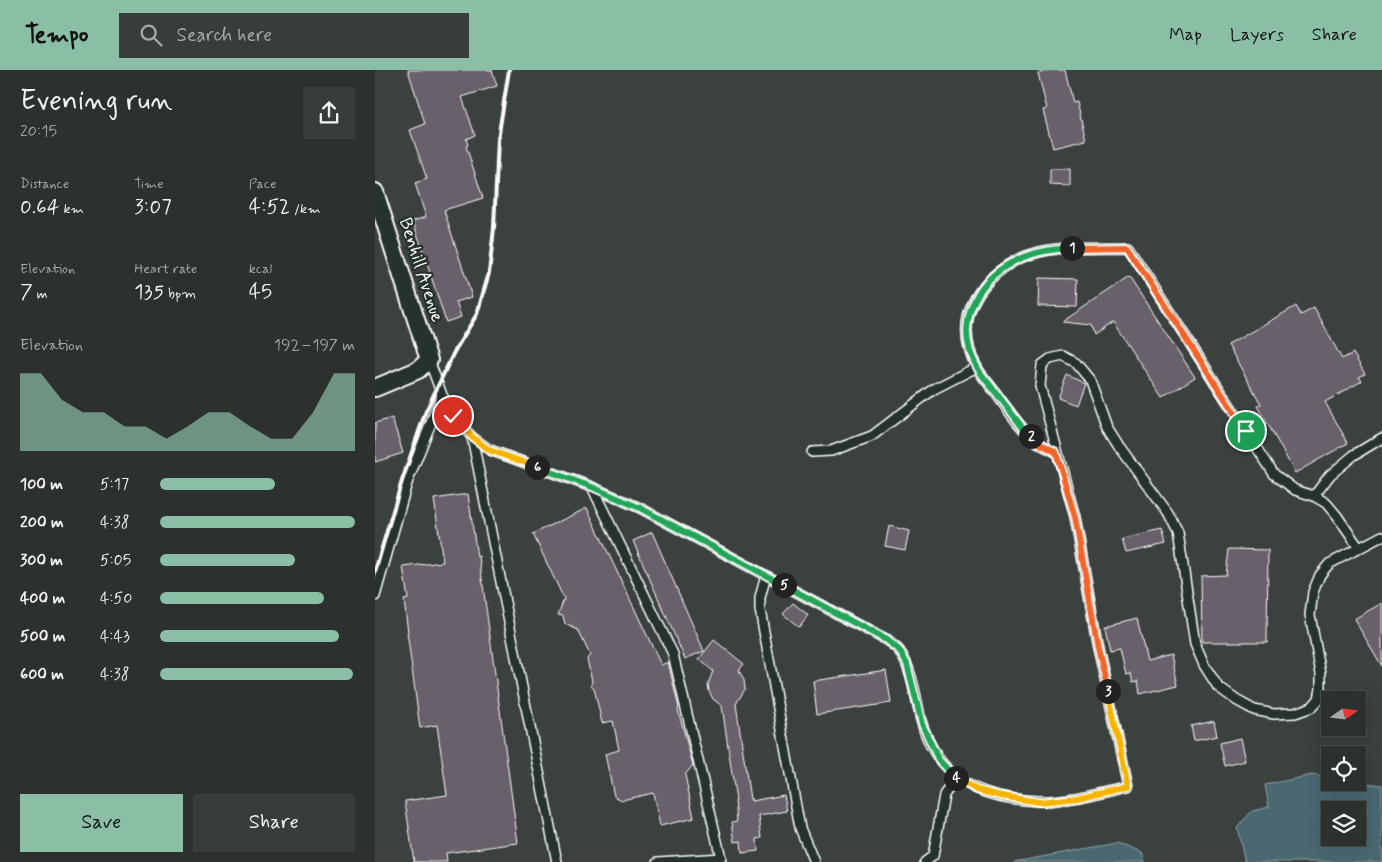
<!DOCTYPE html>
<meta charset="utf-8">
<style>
body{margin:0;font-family:Mynerve,sans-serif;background:#383d3b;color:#f1f3f6;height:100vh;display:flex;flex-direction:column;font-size:19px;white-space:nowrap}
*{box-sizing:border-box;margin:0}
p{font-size:16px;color:#a6a9aa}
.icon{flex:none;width:28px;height:28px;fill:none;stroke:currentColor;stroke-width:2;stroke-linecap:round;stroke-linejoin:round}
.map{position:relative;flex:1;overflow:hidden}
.panel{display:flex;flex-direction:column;background:#2c312f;width:375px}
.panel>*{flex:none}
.needle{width:32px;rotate:76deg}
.fabs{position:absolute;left:946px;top:621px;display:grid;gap:10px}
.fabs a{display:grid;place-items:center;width:45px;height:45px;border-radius:0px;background:#2c312f;box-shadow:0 5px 20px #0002,0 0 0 1px #484c4b;font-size:25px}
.pin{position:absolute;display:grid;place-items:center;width:42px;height:42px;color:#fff;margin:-21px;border:2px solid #fff;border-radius:50%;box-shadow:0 1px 5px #0007}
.km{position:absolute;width:25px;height:25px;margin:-12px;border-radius:50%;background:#222;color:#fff;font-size:14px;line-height:25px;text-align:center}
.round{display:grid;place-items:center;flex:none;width:52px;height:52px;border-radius:0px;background:#383d3b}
.summary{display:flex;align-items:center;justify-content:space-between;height:85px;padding:0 20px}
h1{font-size:28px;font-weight:600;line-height:38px}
.figures{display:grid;grid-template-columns:repeat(3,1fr);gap:8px;height:85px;padding:5px 20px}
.figures div{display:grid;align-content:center}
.figures b{font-size:21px;font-weight:600}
.figures small{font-size:14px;font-weight:400}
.figures p{font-size:14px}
.chart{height:140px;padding:10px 20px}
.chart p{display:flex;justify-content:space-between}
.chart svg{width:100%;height:90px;margin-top:5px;fill:#8abfa5;opacity:.7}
.action{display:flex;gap:10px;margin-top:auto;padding:10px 20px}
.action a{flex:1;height:58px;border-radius:0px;background:#8abfa5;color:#111;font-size:20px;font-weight:600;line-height:58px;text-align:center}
.action a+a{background:#383d3b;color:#f1f3f6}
ul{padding:0 20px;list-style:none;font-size:16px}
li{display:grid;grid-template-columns:80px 60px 1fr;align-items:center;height:38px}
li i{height:12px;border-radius:6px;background:#8abfa5}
header{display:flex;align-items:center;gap:30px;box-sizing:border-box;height:70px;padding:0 25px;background:#8abfa5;color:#111}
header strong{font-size:24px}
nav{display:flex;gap:28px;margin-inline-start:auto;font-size:18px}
.search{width:350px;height:45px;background:#383d3b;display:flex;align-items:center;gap:12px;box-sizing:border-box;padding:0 18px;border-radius:0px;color:#a6a9aa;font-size:19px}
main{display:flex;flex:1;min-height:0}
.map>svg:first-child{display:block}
.water{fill:#4a6870;stroke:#92a4a9;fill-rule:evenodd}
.building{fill:#67616a;stroke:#fff}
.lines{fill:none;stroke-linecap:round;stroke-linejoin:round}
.service-casing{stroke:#fff;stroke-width:12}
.minor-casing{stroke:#fff;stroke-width:20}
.service{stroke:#26332d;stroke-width:9}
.minor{stroke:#26332d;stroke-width:16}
.rail{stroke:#fff;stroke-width:4}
.split-1-casing{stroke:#fff;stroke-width:10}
.split-2-casing{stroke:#fff;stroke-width:10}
.split-3-casing{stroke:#fff;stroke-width:10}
.split-4-casing{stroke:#fff;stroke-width:10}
.split-5-casing{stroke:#fff;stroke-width:10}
.split-6-casing{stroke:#fff;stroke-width:10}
.split-7-casing{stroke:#fff;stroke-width:10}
.split-1{stroke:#f0652b;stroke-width:6}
.split-2{stroke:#22a559;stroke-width:6}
.split-3{stroke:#f0652b;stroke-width:6}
.split-4{stroke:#f5b400;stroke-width:6}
.split-5{stroke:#22a559;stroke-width:6}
.split-6{stroke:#22a559;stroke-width:6}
.split-7{stroke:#f5b400;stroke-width:6}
.labels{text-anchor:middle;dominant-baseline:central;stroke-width:4.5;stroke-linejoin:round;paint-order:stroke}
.street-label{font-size:18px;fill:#fff;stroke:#26332d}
</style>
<header>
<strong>Tempo</strong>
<div class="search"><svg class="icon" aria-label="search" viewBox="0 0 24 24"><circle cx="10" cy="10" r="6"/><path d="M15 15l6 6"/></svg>Search here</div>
<nav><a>Map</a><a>Layers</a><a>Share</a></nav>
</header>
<main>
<section class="panel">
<div class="summary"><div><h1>Evening run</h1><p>20:15</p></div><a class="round"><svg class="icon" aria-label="share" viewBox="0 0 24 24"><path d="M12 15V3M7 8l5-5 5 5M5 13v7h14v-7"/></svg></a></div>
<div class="figures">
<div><p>Distance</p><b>0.64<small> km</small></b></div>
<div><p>Time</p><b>3:07</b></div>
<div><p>Pace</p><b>4:52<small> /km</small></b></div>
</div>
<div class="figures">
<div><p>Elevation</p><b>7<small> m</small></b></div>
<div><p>Heart rate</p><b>135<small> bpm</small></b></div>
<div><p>kcal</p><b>45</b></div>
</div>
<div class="chart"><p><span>Elevation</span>192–197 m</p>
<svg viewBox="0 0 160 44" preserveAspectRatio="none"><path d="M0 44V6L10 6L20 19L30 25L40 25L50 32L60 32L70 38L80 32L90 25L100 25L110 32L120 38L130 38L140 25L150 6L160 6V44z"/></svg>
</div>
<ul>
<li><b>100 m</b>5:17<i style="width:59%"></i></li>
<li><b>200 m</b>4:38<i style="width:100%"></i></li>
<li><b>300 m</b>5:05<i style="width:69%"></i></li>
<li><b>400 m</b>4:50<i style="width:84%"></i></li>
<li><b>500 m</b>4:43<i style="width:92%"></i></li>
<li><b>600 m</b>4:38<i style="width:99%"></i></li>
</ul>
<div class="action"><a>Save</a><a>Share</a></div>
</section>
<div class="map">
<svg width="1007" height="792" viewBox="0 0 1007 792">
<rect width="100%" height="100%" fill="#3a413f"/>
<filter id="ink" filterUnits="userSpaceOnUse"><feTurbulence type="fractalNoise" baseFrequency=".02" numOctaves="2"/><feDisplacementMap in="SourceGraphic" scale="10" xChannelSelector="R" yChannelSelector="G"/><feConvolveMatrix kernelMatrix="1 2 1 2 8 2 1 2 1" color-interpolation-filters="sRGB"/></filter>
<g filter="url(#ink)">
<path class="water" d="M937,705l18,3v4h28l24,3v77h-137l-8,-34 15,-17 17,-4 -4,-22zM955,740h27v28h-27z
M742,773l25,10 3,9h-131z"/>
<path class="building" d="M33,0h84l5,16 -35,11 13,38 -9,4 2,6 -2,1 17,52 -39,12 28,87 -16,5 5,15 -15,5 -33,-101 13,-4 -11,-34 12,-4 -17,-49 15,-6z
M676,0h14l8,33 4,-1 9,38 -33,8 -10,-38 4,-1 -9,-36z
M675,99h20v17l-20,-1z
M754,207l66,100 -32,21 -50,-76 -19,13 -3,-10 -29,-3z
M664,208l39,1 -1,28 -39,-1z
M921,236l5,9 13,-7 28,51 11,-6 12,21 -6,3 3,4 -37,21 23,41 -53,30 -37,-67 3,-2 -33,-59z
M692,305l17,8 -8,22 -18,-7z
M17,348l11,35 -28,9v-39z
M93,424l9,63 2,-1 39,287 -72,10 1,9h-33l-9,-61 42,-6 -10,-70 -17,3 -13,-96h1l-4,-32 4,-1 -5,-32 40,-5 -9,-63z
M212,438l74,157 7,-3 11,46 -1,2 15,55 -8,10 9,43 -34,8 -7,-33 -31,7 -8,-4 -9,-42 14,-4 -6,-29 -11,2 -8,-35 -3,-3 1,-4 -5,-22 3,-4 -12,-25 -13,-6 -2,-8 -5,-1 6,-16 -31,-65z
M514,456l20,5 -4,19 -20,-4z
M787,460l4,14 -40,9 -4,-14z
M277,462l52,119 -19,8 -52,-118z
M854,479l39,1 -1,92h-65l-1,-66 25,-1z
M418,533l15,12 -9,12 -16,-13z
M1007,533v63l-28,-47z
M762,548l10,43 24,-6 7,30 -38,9 -2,-13 -5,1 -2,-9 -5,1 -6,-26 -10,2 -5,-24z
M339,570l30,24 -5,6 5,10 1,9 -9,15 14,95 1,-1v3l33,-6 3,16 -28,5 3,22 -5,1 1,12 -16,2 -1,-12 -6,1 -3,-20 5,-1 -2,-20h1l-14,-95 -9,-7 -4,-8 -1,-7 5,-13 -14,-12z
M511,600l5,33 -74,11 -4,-33z
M839,651l3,15 -23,5 -3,-15z
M865,668l5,23 -20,5 -5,-23z"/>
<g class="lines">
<defs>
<path id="service" d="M67,325l11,21 19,21 18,13 102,37 48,21 246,132c4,3 11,7 14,12 12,17 16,47 21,68 16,60 60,79 118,81 30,1 61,-9 89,-15l-30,-139 -23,-130 -35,-131 2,-21 8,-6 13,-3 13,7 14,17 17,47 12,19 49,67 10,20 17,111 9,21 14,22 18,13 18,10 20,4 21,-1 17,-6 7,-8 2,-10v-15l-11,-59 3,-23 7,-17 9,-11 53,-28
M97,367l85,425
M437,382l19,-1 41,-15 62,-47 43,-22
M681,382c-5,-3 -12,-5 -17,-9 -19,-13 -33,-37 -47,-55 -5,-7 -12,-14 -16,-22 -16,-32 -11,-61 14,-87 12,-11 26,-21 42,-25 30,-9 65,-6 96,-7l146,227 21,16 19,6 12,7 11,13 22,32
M217,417l81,167 48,204 -63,4
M939,426l16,-21 24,-20 28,-17
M391,505l-6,23v12l40,218 14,34
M0,526l32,-113 35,-88 -13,-35
M550,792l8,-6 11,-61 12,-17"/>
<path id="minor" d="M0,122l54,168 -11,10 -43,18"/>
</defs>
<use href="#service" class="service-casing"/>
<use href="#minor" class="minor-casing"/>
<use href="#service" class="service"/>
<use href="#minor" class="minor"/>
<path class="rail" d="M0,501l27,-90 24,-70 28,-59 23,-38 12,-41 5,-45 4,-89 11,-69"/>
</g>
</g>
<g class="lines" filter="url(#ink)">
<defs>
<path id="split-1" d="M697,178l55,-1 119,184"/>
<path id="split-2" d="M656,366l-6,-5c-10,-14 -21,-28 -32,-42 -5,-7 -12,-14 -16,-22 -23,-40 -3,-85 36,-105 18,-10 39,-13 59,-14"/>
<path id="split-3" d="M656,366l8,7 17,9 19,65 23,130 10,44"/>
<path id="split-4" d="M581,708l21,12 24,6 38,6 38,-4 51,-12 -20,-95"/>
<path id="split-5" d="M409,515l102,55 13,10 8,14 15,60 16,35 18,19"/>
<path id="split-6" d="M162,397l55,20 48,21 144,77"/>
<path id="split-7" d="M78,346l19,21 17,13 48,17"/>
</defs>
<use href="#split-1" class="split-1-casing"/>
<use href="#split-2" class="split-2-casing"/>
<use href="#split-3" class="split-3-casing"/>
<use href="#split-4" class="split-4-casing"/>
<use href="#split-5" class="split-5-casing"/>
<use href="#split-6" class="split-6-casing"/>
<use href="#split-7" class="split-7-casing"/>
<use href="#split-1" class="split-1"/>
<use href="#split-2" class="split-2"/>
<use href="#split-3" class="split-3"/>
<use href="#split-4" class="split-4"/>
<use href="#split-5" class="split-5"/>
<use href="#split-6" class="split-6"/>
<use href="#split-7" class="split-7"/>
</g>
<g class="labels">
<g class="street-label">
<text transform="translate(46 200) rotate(72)">Benhill Avenue</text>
</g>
</g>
</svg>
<div class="fabs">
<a><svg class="needle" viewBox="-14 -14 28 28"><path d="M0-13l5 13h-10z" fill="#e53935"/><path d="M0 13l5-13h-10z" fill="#a6a9aa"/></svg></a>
<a><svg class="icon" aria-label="locate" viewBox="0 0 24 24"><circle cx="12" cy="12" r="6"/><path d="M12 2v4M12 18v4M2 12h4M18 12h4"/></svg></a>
<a><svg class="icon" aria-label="layers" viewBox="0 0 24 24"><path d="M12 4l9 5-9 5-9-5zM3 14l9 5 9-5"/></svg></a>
</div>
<div class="pin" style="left:871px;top:361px;background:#1e9e55"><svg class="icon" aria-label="arrive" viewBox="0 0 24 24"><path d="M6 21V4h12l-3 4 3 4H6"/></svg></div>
<div class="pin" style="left:78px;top:346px;background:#d93025"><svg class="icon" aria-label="check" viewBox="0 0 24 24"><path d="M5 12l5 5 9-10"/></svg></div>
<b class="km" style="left:697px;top:178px">1</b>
<b class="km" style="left:656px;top:366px">2</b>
<b class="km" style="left:733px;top:621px">3</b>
<b class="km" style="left:581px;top:708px">4</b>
<b class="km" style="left:409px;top:515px">5</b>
<b class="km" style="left:162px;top:397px">6</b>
</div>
</main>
